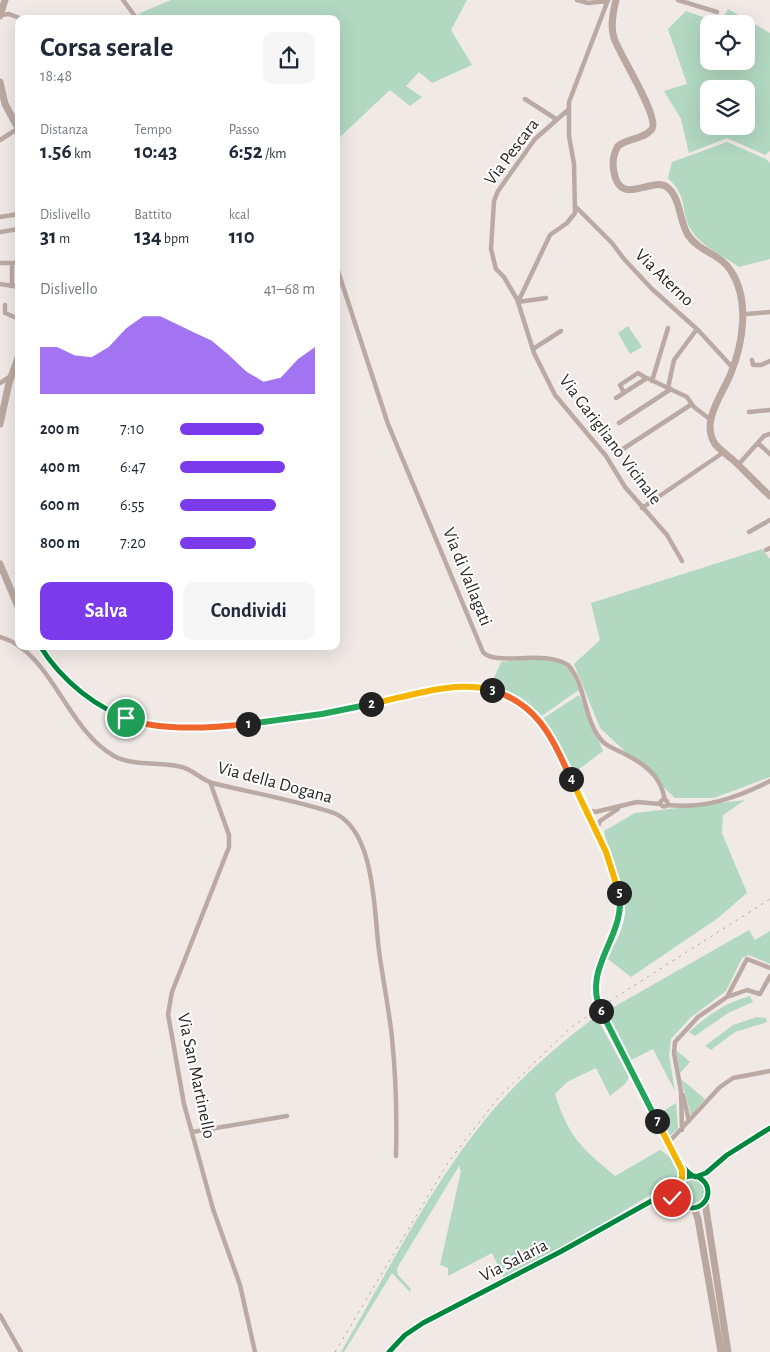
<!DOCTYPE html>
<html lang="it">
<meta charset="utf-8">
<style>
body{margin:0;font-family:"Alegreya Sans",sans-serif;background:#f6f6f7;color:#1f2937;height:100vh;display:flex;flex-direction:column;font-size:19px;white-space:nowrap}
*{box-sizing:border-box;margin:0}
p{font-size:16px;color:#747a83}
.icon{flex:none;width:28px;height:28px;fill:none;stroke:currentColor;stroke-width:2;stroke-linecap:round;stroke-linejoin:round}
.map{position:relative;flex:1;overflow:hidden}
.side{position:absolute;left:15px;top:15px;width:325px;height:635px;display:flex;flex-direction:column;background:#fff;border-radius:10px;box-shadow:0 5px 20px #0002}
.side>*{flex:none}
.buttons{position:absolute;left:700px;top:15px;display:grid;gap:10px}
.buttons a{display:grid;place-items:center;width:55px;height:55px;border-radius:10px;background:#fff;box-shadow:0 5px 20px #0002;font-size:25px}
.pin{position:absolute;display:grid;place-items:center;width:42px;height:42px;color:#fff;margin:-21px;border:2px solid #fff;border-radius:50%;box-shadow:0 1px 5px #0007}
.km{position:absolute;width:25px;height:25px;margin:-12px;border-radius:50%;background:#222;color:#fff;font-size:14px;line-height:25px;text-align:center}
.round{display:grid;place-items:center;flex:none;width:52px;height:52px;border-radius:10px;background:#f6f6f7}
.summary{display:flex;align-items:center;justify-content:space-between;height:85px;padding:0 25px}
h1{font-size:28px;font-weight:700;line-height:38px}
.stats{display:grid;grid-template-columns:repeat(3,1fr);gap:8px;height:85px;padding:5px 25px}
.stats div{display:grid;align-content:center}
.stats b{font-size:21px;font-weight:700}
.stats small{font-size:14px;font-weight:400}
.stats p{font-size:14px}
.chart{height:140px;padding:10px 25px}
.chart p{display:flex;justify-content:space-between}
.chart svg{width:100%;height:90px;margin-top:5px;fill:#7c3aed;opacity:.7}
.primary-button{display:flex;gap:10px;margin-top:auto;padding:10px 25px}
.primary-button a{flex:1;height:58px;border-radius:10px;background:#7c3aed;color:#fff;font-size:20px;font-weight:700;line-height:58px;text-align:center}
.primary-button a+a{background:#f6f6f7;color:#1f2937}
ul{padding:0 25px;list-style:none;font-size:16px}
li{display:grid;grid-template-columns:80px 60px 1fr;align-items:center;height:38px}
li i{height:12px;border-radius:6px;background:#7c3aed}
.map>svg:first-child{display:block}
.green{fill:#b2d8c1;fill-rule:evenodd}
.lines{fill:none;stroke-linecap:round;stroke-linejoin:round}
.street{stroke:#bbaaa3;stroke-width:4.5}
.secondary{stroke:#baa8a0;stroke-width:7}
.rail{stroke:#b5aba7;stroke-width:1;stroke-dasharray:2.5 5;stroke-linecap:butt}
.cycleway-casing{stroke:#fff;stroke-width:8}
.cycleway{stroke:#00873e;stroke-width:5}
.split-1-casing{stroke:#fff;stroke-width:10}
.split-2-casing{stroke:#fff;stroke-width:10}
.split-3-casing{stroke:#fff;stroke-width:10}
.split-4-casing{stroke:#fff;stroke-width:10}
.split-5-casing{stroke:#fff;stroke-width:10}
.split-6-casing{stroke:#fff;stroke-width:10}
.split-7-casing{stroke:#fff;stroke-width:10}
.split-8-casing{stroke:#fff;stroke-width:10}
.split-1{stroke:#f0652b;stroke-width:6}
.split-2{stroke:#22a559;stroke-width:6}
.split-3{stroke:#f5b400;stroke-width:6}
.split-4{stroke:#f0652b;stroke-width:6}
.split-5{stroke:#f5b400;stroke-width:6}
.split-6{stroke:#22a559;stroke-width:6}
.split-7{stroke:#22a559;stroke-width:6}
.split-8{stroke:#f5b400;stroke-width:6}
.labels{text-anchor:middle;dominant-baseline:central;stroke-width:4;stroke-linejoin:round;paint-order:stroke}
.street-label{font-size:18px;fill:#2b2624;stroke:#fff}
</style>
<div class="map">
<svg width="770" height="1352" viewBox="0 0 770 1352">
<rect width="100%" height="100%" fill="#f0e9e6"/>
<path class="green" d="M171,0h296l-16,30 21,35 -40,18 -13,-11 -13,14 16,11 -12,9 -20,-16 -50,47 -4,-3v-115h-191l-7,-5z
M728,9l42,24v118l-5,4 -38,-17 -38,15 -8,-34 -17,-28 23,-7 -19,-55 18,-18 34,12zM709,24h37v37h-37zM709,89h37v37h-37z
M727,142l39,17 4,4v96l-31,8c-17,-12 -43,-23 -51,-43 -8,-23 -1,-26 -20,-46l4,-16z
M628,326l14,21 -12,7 -12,-21z
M762,549l8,10v218l-56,21h-39l-75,-70 -26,-64 26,-24 -9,-37z
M526,659l31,2 13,8 9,21 -39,27c-15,-16 -30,-24 -49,-32l10,-23z
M579,695l24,56 -29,22 -32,-54z
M745,800l-22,15 -1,18 25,60 -29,25 -87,59 -23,-18 12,-62 -16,-66 31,-18z
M749,930l6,10 15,-9v33l-21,-9 -7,3 -16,33 -36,27 -19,21 -2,16 6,36 -22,-42 -22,11 -26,-48z
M750,996l3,6 -25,11 -33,23 -6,-4c19,-17 36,-29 61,-36z
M596,1016l33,61 -3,6 -16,13 -14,-28 -29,14 -12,12c14,44 26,53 60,82l45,-26c9,5 19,16 20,27l-93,56 -83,45 -12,-25 -44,23v-8l-8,-3 21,-94 -2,-5 -62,102 1,7 13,14 -1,3 -18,-19 -48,79h-3c53,-91 103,-194 177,-269 25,-25 51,-46 78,-67z
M757,1017l9,1 1,4 -32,10 -24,18 -6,-4 28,-21z
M676,1050l14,12 -10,11z
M681,1079l24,20 -14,16z
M676,1103l2,25 -8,8 -12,-22z
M680 1192a12 12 0 1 1 24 0a12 12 0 1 1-24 0Z"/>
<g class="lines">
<path class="street" d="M123,0l14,19
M577,0l11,3 20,-2
M608,0l-39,102v34l5,28 1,49 -8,10 -17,12 -32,67 16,51 21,42 51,61 19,31 42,48 15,26
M678,0l39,12
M0,15l9,-1 13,5
M87,19h10
M525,99l31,20
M0,140l19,-12
M576,207l36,36 12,16 28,30 46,41 35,38
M0,217l19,-3
M0,232l19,-3
M19,254v2
M0,263h15l4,-3
M336,265l52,159 95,228c13,15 60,-3 85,13 19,21 15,56 35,77 6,5 13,8 20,11 23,12 37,21 42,47
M0,284l19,3
M12,286v-19
M518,301l-14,-24 -8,-8 -5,-20 3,-48 4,-10 37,-52 34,-30
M518,302l28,-4
M5,305v8l14,6
M747,314l23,-2
M533,349l28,-18
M752,360l1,5h8l9,-4
M652,381l16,-53
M0,383l11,-7
M668,388l6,-28 23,-31
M624,393l-4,-8 18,-12 8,5
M616,398l31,-20 40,19 7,10 17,13
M749,412l21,-2
M619,423l52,-34
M758,443l12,11
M623,449l69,-45
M738,465l26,-29 6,-2
M642,508l82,-56
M749,532l21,-12
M766,550l4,-2
M0,637c51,14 66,92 114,119 21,11 47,5 68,11 11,3 20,13 30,16 41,10 82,17 122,30 42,18 40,101 45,138 4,29 10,58 13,87 4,39 5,78 4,118
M210,782l19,53v12l-57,145 -4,22 16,90 29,105 27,76 15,67
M660.5 803a3.5 3.5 0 1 1 7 0a3.5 3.5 0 1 1-7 0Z
M667,805c37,4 70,-7 103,-24
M589,810l6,2 42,-10 23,2
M597,829l3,-8 18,-12
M770,968l-23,-9 -20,38 20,-7 13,4 10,-18
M683,1095l6,26
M682,1130l-1,-39 -7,-38 1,-11 23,-25 29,-20
M192,1132l95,-16
M668,1143l52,-56 13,-9 37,-7
M0,1315l21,37"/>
<path class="secondary" d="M616,0c-3,12 -6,26 -2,38 5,16 46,79 38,91 -7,10 -24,9 -34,17 -4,7 -6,17 -4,26 6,36 38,4 53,15 14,11 12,34 21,48 11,17 33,19 43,36 19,29 12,72 0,102 -8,21 -31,48 -16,71 4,5 12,11 17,15 13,12 25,25 38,37
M0,16l5,-16
M0,82l5,22 14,26
M0,424l9,-41 10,-28
M0,564l19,45
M40,646c21,34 58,65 98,76 20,6 42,5 63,4 61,-1 121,-12 182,-24 45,-10 94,-27 137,0 10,7 19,16 26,27 20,33 78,147 75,184 -3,28 -28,48 -26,79 3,24 22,50 33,71 17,33 31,67 51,98 4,6 8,11 14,15
M676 1192a16 16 0 1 1 32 0a16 16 0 1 1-32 0Z
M695,1177l11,-4 21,-18 43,-27
M705,1202l23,150
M694,1207l4,12 23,133
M389,1352l16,-17 18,-12 137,-71 118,-66"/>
<path class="rail" d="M335,1352l114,-191 50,-64 71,-69 46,-31 154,-98"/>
<defs>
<path id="cycleway" d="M40,646c21,34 58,65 98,76 20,6 42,5 63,4 61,-1 121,-12 182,-24 45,-10 94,-27 137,0 10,7 19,16 26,27 20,33 78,147 75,184 -3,28 -28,48 -26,79 3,24 22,50 33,71 17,33 31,67 51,98 4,6 8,11 14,15
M676 1192a16 16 0 1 1 32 0a16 16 0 1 1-32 0Z
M695,1177l11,-4 21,-18 43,-27
M389,1352l16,-17 18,-12 137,-71 95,-53 14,-1 13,5"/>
</defs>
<use href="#cycleway" class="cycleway-casing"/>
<use href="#cycleway" class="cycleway"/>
</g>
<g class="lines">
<defs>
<path id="split-1" d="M126,718c33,14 86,10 122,6"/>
<path id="split-2" d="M248,724l74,-10 49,-10"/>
<path id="split-3" d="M371,704c39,-8 82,-24 121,-14"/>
<path id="split-4" d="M492,690c47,15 60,48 79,89"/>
<path id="split-5" d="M571,779l35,73 13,41"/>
<path id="split-6" d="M601,1011c-20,-44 26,-75 18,-118"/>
<path id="split-7" d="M601,1011l56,110"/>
<path id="split-8" d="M657,1121l25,49v8l-5,13 5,12 -10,-5"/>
</defs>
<use href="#split-1" class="split-1-casing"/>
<use href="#split-2" class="split-2-casing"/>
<use href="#split-3" class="split-3-casing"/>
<use href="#split-4" class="split-4-casing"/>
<use href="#split-5" class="split-5-casing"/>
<use href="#split-6" class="split-6-casing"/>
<use href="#split-7" class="split-7-casing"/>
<use href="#split-8" class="split-8-casing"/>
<use href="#split-1" class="split-1"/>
<use href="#split-2" class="split-2"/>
<use href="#split-3" class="split-3"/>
<use href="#split-4" class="split-4"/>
<use href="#split-5" class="split-5"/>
<use href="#split-6" class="split-6"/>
<use href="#split-7" class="split-7"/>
<use href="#split-8" class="split-8"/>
</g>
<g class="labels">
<g class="street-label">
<text transform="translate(512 152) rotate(-53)">Via Pescara</text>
<text transform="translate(664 278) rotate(44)">Via Aterno</text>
<text transform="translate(610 440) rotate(53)">Via Garigliano Vicinale</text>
<text transform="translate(467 577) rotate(68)">Via di Vallagati</text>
<text transform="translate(275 783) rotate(15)">Via della Dogana</text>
<text transform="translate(196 1076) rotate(78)">Via San Martinello</text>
<text transform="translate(514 1261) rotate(-27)">Via Salaria</text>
</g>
</g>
</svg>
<div class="buttons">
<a><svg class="icon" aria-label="locate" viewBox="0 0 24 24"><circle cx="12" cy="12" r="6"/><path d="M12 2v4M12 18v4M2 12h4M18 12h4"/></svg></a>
<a><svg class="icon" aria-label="layers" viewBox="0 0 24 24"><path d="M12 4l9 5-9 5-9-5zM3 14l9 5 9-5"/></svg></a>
</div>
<div class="pin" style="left:126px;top:718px;background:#1e9e55"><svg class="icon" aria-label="arrive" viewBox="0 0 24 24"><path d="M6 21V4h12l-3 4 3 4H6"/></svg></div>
<div class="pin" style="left:672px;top:1198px;background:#d93025"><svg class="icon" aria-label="check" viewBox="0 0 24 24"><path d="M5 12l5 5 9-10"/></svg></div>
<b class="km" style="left:248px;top:724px">1</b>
<b class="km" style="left:371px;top:704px">2</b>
<b class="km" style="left:492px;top:690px">3</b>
<b class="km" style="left:571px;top:779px">4</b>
<b class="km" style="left:619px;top:893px">5</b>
<b class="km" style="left:601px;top:1011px">6</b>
<b class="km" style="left:657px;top:1121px">7</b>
<section class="side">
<div class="summary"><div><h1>Corsa serale</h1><p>18:48</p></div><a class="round"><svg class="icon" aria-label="share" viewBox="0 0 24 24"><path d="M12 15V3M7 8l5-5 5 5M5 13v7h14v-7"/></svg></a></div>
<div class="stats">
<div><p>Distanza</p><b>1.56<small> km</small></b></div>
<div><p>Tempo</p><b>10:43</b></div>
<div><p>Passo</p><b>6:52<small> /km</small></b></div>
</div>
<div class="stats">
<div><p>Dislivello</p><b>31<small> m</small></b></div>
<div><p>Battito</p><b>134<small> bpm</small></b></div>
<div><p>kcal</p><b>110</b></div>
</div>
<div class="chart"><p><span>Dislivello</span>41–68 m</p>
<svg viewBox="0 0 160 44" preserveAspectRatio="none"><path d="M0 44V21L10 21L20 25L30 26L40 21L50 12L60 6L70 6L80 10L90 14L100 18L110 25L120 33L130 38L140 36L150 27L160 21V44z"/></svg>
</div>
<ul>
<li><b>200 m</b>7:10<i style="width:62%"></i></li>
<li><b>400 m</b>6:47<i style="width:78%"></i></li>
<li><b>600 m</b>6:55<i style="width:71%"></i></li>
<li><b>800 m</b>7:20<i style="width:56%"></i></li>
</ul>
<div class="primary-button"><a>Salva</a><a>Condividi</a></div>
</section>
</div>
